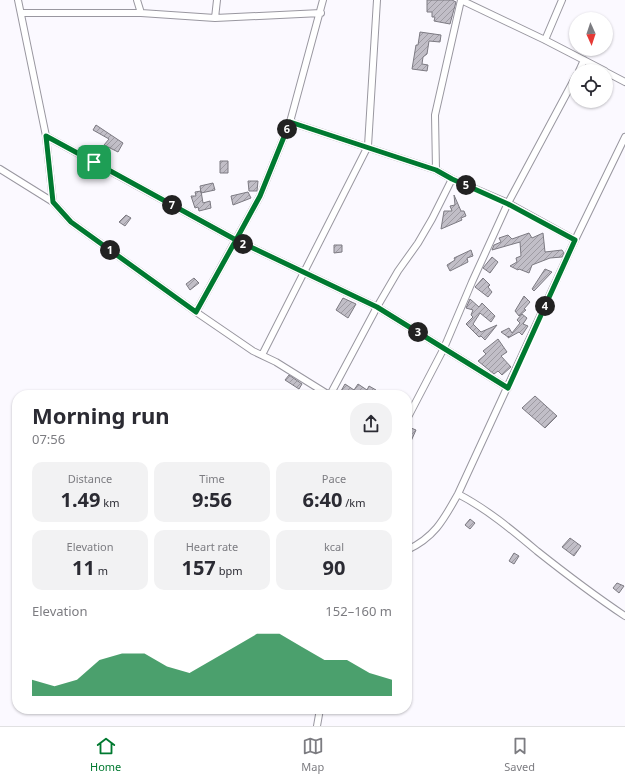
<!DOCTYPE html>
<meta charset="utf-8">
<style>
body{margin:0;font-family:"Noto Sans",sans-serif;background:#f2f2f3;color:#2b2b33;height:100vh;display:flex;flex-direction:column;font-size:15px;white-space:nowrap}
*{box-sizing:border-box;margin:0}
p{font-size:13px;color:#7c7c81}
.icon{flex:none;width:22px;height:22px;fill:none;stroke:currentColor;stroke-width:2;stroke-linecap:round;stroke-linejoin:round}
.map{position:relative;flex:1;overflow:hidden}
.details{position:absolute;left:12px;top:390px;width:400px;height:324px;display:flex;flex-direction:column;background:#fff;border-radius:16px;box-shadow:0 1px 3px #0004}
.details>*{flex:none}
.needle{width:26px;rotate:177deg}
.controls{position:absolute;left:569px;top:12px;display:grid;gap:8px}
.controls a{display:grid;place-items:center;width:44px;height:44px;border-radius:50%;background:#fff;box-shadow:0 1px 3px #0004;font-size:20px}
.pin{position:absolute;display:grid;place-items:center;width:34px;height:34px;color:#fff;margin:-17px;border-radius:8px;box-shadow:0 2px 6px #0006}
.km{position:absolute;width:20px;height:20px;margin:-10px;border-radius:50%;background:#222;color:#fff;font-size:11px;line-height:20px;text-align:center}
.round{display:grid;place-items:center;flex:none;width:42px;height:42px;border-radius:16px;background:#f2f2f3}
.headline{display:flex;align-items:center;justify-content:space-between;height:68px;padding:0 20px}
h1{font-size:22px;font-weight:700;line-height:30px}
.metrics{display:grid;grid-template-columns:repeat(3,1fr);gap:6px;height:68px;padding:4px 20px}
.metrics div{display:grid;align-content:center;border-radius:10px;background:#f2f2f3;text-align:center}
.metrics b{font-size:20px;font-weight:700}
.metrics small{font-size:11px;font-weight:400}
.metrics p{font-size:11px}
.chart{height:112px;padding:8px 20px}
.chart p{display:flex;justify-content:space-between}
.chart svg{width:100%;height:72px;margin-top:4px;fill:#007930;opacity:.7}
.menu{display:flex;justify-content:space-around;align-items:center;height:56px;border-top:1px solid #e1e1e2;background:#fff;font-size:11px;color:#7c7c81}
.menu a{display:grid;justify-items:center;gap:2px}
.menu .active{color:#007930}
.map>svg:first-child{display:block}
.building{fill:url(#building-hatch);stroke:#7c7a82}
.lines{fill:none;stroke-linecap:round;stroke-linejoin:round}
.minor-casing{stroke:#9997a0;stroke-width:8}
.minor{stroke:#fff;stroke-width:6}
.route-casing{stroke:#fff;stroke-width:8}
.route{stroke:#007930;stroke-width:5}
</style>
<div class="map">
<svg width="625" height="726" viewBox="0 0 625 726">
<defs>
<pattern id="building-hatch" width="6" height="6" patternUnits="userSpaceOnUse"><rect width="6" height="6" fill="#c1bec7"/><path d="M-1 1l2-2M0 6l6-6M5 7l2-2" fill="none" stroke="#9e9ba3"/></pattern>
</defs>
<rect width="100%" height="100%" fill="#fbf9ff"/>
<path class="building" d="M427,0h25l4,2 -6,22 -16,-3 1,-4h-3v-5h-5z
M420,32l21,3 -1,7 -11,-1 -2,13 -4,3 -1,7 6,1 -1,6 -15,-2 4,-24h2z
M96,125l27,18 -5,9 -14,-7 5,-6 -16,-9z
M220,161h8v12h-8z
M248,181h10l-1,10h-8z
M213,183l2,7 -14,3 -1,-7z
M201,191l2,12 7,-2 1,7 -12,3 -1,-4 -3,1 -4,-12h5l-1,-4z
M248,192l3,6 -18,7 -2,-9z
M454,195l7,16h3l2,5 -5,2 1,2 -21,9 3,-18h8l-2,-5 5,-1z
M126,215l5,3 -6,8 -6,-4z
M529,233l3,5 11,-5 2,19 17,-2 2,3 -2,4 -12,1 -18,7 -3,8 -10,-4 -1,1 -8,-4 7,-4 -1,-4 5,-2 -1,-14 -28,8 2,-5 7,-3 -2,-4 9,-3 4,4z
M334,245h8v7l-8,1z
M471,250l2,6 -6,2 1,4 -18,9 -3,-6 8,-5 -1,-2z
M492,257l6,5 -8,11 -7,-5z
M545,269l7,3 -18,19 -2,-2z
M194,278l5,5 -9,7 -4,-6z
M483,278l7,7 -2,2 4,5 -4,5 -13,-10z
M524,296l6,6 -6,7 2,1 -7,6 -4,-5z
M343,298l13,6 -8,14 -12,-8z
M470,299l9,8 3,-4 13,13 -4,6 -11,-9 -7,11 8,8 16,-7 -12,15 -4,-4 -2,1 -13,-13 7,-7 -2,-2 2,-5 -7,-2z
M522,314l5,4 -4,6 5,2 -6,9 -3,-3 -11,6 1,-2 -1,1 -7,-5 8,-4 3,5 8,-10 -3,-3z
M498,339l9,13 -6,4 10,11 -9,8 -4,-4 -4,3 -16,-13 8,-7 -3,-3z
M289,375l13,9 -3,5 -14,-9z
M345,384l9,6 4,-6 9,6 2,-4 7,4 -3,5h-26l-6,-4z
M535,396l22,20 -12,12 -23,-20z
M411,428l5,2 -9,20v-13z
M470,519l5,4 -5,6 -5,-4z
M570,538l11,8 -7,10 -12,-9z
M514,553l5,3 -5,8 -5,-3z
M617,583l7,3 -5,7 -6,-5z"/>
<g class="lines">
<defs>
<path id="minor" d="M18,0l28,136 7,66 18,20 125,90 57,39 23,11 53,33
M137,0l4,13
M323,0l-33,122 146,48 16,9 56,24 67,37
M461,0l84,40 60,31
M22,13h119l74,5 106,-5
M215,18l2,-18
M545,40l17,-40
M579,71l5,-11
M606,72l19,10
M46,136l190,104 141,67 131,81
M0,169l53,33
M436,170l-1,-55 26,-115
M196,312l64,-116 30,-74
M262,355l106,-209 9,-146
M330,395l47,-88 21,-36 20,-28 14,-24 20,-40
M407,419l37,-71 28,-66 36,-79 68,-127
M458,494c29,15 54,36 79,57 29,23 58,45 88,65
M407,550c28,-13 37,-31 51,-56l117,-254 50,-103
M317,726l3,-17"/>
</defs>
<use href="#minor" class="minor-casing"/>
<use href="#minor" class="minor"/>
</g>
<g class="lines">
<defs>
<path id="route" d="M94,162l-48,-26 7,66 18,20 125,90 40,-72 141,67 131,81 67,-148 -67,-36 -56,-25 -16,-9 -146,-48 -30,74 -24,44 -142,-78"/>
</defs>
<use href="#route" class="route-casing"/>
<use href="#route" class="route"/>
</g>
</svg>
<div class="controls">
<a><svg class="needle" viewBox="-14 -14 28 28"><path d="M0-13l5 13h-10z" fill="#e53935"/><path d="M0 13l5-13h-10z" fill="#7c7c81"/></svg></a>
<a><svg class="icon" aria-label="locate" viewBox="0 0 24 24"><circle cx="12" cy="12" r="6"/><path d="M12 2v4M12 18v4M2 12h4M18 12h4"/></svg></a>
</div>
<div class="pin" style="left:94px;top:162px;background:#1e9e55"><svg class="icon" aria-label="arrive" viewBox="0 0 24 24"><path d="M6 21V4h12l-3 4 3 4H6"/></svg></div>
<b class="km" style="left:110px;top:250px">1</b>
<b class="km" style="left:243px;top:244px">2</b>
<b class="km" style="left:418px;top:332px">3</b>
<b class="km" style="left:545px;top:306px">4</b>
<b class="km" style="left:466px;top:185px">5</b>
<b class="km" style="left:287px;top:129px">6</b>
<b class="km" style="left:172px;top:205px">7</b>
<section class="details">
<div class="headline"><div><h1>Morning run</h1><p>07:56</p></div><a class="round"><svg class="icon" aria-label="share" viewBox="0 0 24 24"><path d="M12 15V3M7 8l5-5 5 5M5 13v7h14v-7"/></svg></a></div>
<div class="metrics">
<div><p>Distance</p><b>1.49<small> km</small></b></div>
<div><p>Time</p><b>9:56</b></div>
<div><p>Pace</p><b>6:40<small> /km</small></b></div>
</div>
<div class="metrics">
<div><p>Elevation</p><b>11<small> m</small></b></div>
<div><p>Heart rate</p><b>157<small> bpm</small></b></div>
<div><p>kcal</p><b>90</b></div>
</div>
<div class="chart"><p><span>Elevation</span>152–160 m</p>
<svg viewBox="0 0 160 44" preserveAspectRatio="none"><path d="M0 44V34L10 38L20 34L30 22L40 18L50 18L60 26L70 30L80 22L90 14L100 6L110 6L120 14L130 22L140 22L150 30L160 34V44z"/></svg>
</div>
</section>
</div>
<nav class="menu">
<a class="active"><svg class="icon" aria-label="home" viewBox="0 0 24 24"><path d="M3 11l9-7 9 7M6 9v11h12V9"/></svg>Home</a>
<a><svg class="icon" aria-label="map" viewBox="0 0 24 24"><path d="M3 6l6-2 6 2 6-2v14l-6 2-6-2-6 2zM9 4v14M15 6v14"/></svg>Map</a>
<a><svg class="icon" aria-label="saved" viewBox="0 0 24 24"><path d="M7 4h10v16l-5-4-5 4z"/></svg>Saved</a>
</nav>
